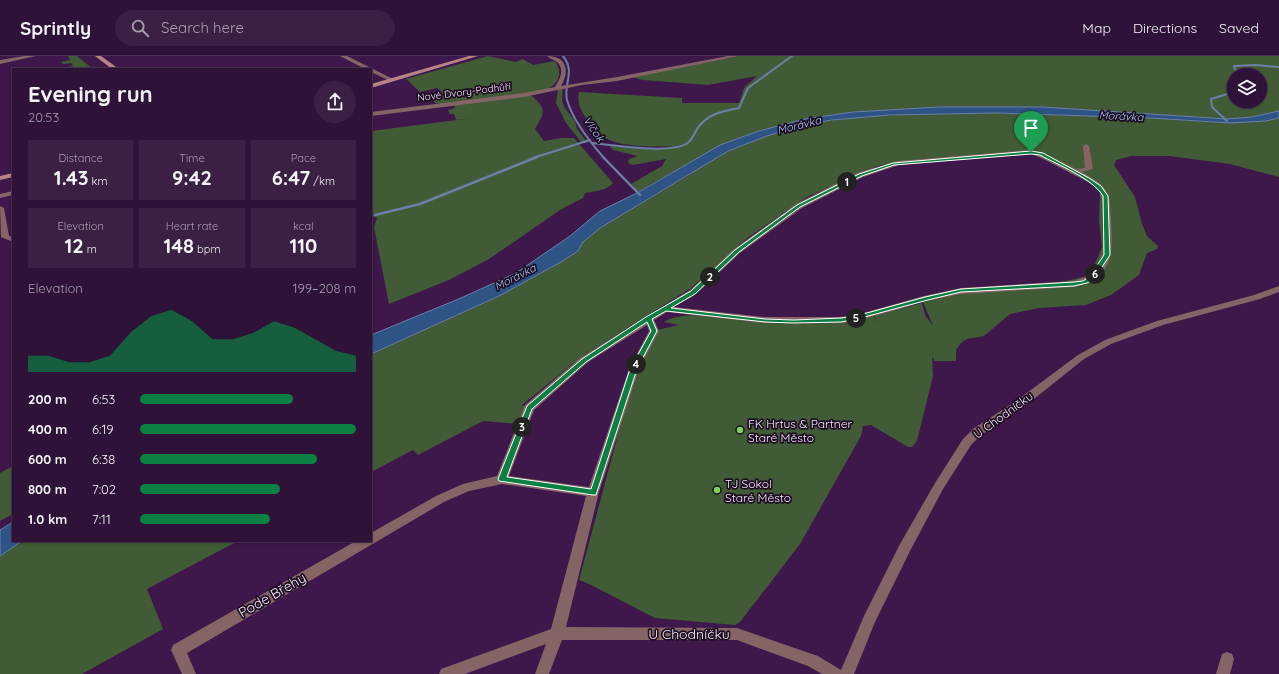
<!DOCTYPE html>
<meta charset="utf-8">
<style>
body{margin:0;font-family:Quicksand,sans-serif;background:#3a2043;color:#f1f3f6;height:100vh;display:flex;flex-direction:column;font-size:15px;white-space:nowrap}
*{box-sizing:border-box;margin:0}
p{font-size:13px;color:#a79eae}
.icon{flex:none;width:22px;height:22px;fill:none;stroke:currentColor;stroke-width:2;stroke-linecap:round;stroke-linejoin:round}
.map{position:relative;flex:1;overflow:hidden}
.drawer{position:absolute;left:12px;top:12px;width:360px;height:474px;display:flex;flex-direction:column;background:#2e1238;border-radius:0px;box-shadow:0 1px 3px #0004,0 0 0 1px #493253}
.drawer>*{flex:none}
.buttons{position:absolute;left:1227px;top:12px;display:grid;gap:8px}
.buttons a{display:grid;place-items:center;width:40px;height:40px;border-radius:50%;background:#2e1238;box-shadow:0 1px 3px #0004,0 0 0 1px #493253;font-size:20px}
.pin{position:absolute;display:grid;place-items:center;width:34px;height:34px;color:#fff;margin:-41px -17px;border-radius:50% 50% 50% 0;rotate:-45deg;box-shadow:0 0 4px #0007}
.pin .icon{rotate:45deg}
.km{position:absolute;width:20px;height:20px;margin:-10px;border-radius:50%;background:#222;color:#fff;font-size:11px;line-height:20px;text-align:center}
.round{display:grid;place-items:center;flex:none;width:42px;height:42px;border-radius:21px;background:#3a2043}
.overview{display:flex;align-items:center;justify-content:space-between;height:68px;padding:0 16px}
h1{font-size:22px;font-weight:800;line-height:30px}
.figures{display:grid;grid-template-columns:repeat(3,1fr);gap:6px;height:68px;padding:4px 16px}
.figures div{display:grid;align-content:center;border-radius:0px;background:#3a2043;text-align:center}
.figures b{font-size:20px;font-weight:800}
.figures small{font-size:11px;font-weight:400}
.figures p{font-size:11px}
.chart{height:112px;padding:8px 16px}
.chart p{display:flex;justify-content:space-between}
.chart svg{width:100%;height:72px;margin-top:4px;fill:#0b8043;opacity:.7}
ul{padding:0 16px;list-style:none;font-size:13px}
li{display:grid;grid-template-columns:64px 48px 1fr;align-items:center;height:30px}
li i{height:10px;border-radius:5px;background:#0b8043}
header{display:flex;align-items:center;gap:24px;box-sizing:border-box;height:56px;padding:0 20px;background:#2e1238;border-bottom:1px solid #493253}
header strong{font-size:19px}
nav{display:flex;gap:22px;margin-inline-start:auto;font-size:14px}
.search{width:280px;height:36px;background:#3a2043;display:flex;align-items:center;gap:10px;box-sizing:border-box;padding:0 14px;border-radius:22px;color:#a79eae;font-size:15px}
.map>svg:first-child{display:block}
.green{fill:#405b35;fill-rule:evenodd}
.water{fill:#2e5385;stroke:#6a80a9}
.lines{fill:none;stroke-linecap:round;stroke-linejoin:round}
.stream-far1{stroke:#6a80a9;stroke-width:2}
.stream{stroke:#6a80a9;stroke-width:2.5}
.minor{fill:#856465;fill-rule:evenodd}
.secondary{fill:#b78385;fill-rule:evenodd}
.route{fill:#0b8043;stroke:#fff;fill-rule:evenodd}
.poi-dot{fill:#7dd154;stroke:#1d0d23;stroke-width:1.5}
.labels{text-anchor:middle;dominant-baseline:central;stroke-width:3.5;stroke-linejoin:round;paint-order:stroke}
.far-street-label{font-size:10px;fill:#f7e9fc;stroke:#1d0d23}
.far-water-label{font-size:11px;font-style:italic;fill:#aacbf9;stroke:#1d0d23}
.street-label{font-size:12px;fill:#f7e9fc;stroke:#1d0d23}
.poi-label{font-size:12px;fill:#f7e9fc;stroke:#1d0d23;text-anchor:start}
.near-street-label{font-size:14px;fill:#f7e9fc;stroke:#1d0d23}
</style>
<header>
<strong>Sprintly</strong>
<div class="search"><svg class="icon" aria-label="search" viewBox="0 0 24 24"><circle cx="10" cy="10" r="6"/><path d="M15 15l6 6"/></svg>Search here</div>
<nav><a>Map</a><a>Directions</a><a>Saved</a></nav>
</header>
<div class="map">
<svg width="1279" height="618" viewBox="0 0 1279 618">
<rect width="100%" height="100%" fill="#3e184b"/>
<path class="green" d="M64,0h13l16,13h-28l-1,-1 9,-2 -2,-3 -8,1 -2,-2 9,-2 -2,-4z
M488,0l28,6 7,-3 10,6 22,-4c6,9 6,19 -4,26 -3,3 -10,3 -14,4 -31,7 -64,10 -95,14l-7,-2 -4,-5 13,-3 -7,-7 -17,4 -14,-13z
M740,0h539v55l-27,6 -25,2 -184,-12h-103l-87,5 -48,7 -46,12 -39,14 -82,47 -7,-8 31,-18 4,-7 -33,6 -5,-2 1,-4 9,-3 -25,-6 -3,-3 2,-2 42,4 21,-3c-21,1 -59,2 -76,-12 -5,-4 -10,-11 -13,-16 -6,-9 -9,-16 -7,-26l103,6v5h57l5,-15 13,-12 -49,9 -65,-5 -12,-3zM1234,19h26v26h-26z
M563,32l-1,12 2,7 11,14 2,8 11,14h-6l-16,-20 -10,-20 2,-14z
M529,39c5,1 6,4 10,8 8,9 1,17 -4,26l9,12 17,-3h13l39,45c-7,8 -18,8 -28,10l-2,5 -23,12 -71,49 -40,21 -60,24 -15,-77 3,-9 -6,-2v-85l110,-14 -25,3 -2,-6h-4l-2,-4 7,-2 -1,-3z
M997,57c50,2 101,3 152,5 43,2 88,9 130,0v59l-49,-13 -61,-8h-38l-15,4 -2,5 21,32 7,27 5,12 11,10 -1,3 -10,4 -8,22 -28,20 -25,10 -47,3 -29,6 -26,22 -17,3 -6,4 -5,7v11h-21l-3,-4 1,19 -16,65 -5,6h-4l-37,-22 -8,1 -2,10 -61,108 -60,78 -5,3 -80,-7 -64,-33 -12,-5 47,-175 9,-28 22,-47 22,-5 -15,-3c22,-14 71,-2 96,0 12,1 23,1 34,1 27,1 53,-3 80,-7l5,9 -5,-10 48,-12 3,12 8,11 -10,-24 50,-14 88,-6 27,-6 5,-7 9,-22 -3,-26 1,-29 -7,-9 -59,-32 -144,13 -12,2 -71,31 -13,9 -47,32 -56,50 -111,70 -58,47 5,2 -7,17 -37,-3 -65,34 -5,-5 -42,22v-118l128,-58 79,-45 5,-9 17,-14c29,-17 57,-34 86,-51 13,-9 27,-18 41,-25 83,-43 180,-36 270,-39z
M13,410v48l-13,7v-48z
M22,485h216l-91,48 16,40 -81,45h-82v-118z"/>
<path class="water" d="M940,51h103l184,12 25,-2 27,-6v7l-13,3 -36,2 -80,-5 -153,-5 -107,2 -58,5 -28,5 -37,11 -39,15 -128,77 -17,14 -5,9 -17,11 -62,34 -128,58v-19l90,-37 55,-25 54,-37 30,-25 39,-19 81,-47 39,-14 46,-12 48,-7z
M13,466v19h9l-22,15v-26z"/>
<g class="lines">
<path class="stream-far1" d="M563,0c13,16 0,28 4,44 6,21 23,42 37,58
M1237,19l-3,-9 22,-1 23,2
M1227,65l-15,-14 -1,-8 23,-7
M592,87c21,2 77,11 94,1 6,-3 8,-10 11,-15 10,-15 25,-18 42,-21l9,-20 44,-32
M533,102l57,-18"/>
<path class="stream" d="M603,101l37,38
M375,159l45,-11 117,-47"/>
<path class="minor" d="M24,0h12l-36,8v-4z
M340,0h7l48,24 -5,1 -19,-9v-3h-6z
M547,0c20,0 23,15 14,30l56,-9 111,-21h11l-122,25 -35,4 -58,12 -153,19v-4l153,-19 31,-6c4,-7 10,-16 3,-24 -3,-3 -8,-4 -11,-7z
M1086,88l3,2 4,23 -11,3c8,5 17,9 23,17 6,9 5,20 6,30 2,35 3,58 -37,68l-113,7 -32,6 -72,21 -16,2h-76l-98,-11 -13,8 5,11 -20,38 -40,123 -33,135 171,1 81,28 23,14 23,-54 36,-72 35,-61 28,-44 10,-10 43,-28 62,-46 27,-15 52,-19 97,-26 25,-9v6l-19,7 -97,26 -52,19 -27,15 -60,48 -43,28 -10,10 -28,44 -33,62 -35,71 -21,52h-32l-14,-8 -71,-26h-175l-13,34h-14l11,-30 -81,30h-26l2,-5 110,-40 35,-133 -84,-12 -33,7 -25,11 -257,151 9,21h-14l-11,-24 2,-5 183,-104h15v-8l65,-37 27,-12 34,-8 28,-71 55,-47 110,-68 44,-41 62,-45 61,-31 41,-12 133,-11 18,6 27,13 9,-1 -2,-22zM1031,98c14,5 28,13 41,20 8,4 19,8 26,16 6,8 5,20 5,29 1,28 4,53 -29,62l-113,7 -37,8 -68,19 -15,2h-76l-91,-10 22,-13 44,-41 62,-45 61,-31 36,-12zM647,269l2,6 -20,38 -40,118 -80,-11 25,-66 54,-48z
M13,135v4l-13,3v-4z
M0,150l4,2 5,28 4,1v5l-12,-5z
M1227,596l5,2 2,5 -4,15h-14l6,-20z"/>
<path class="secondary" d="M95,0h6l18,13h-7z
M469,0h9l-107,32v-4z
M13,117v4l-13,3v-4z"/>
</g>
<path class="route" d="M1031,95l12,2 46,25 12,8 7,10 2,59 -16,24 -7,4 -13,3 -113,6 -33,8 -71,19 -16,3 -47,1 -29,-1 -99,-11 -14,8 5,12 -20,38 -41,126h-3l-94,-14 -1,-2 29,-73 55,-47 64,-42 45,-26 44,-41 62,-45 62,-31 34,-11zM1031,98l9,1c18,10 52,23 63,41l1,59 -14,21 -7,5 -9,1 -113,7 -36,8 -69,19 -15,2 -47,2 -29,-1 -94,-11 24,-14 44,-42 61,-45 62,-31 32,-11zM647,266l4,9 -21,38 -39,120 -84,-12 25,-68 54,-47z"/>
<g class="poi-dot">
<circle cx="740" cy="374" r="4"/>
<circle cx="717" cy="434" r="4"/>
</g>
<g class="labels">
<g class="far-street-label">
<text transform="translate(464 36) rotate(-7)">Nové Dvory-Podhůří</text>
</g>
<g class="far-water-label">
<text transform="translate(1121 60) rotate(3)">Morávka</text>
<text transform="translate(799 69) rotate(-14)">Morávka</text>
<text transform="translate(594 73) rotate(55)">Vlčok</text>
<text transform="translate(515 221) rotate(-27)">Morávka</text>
</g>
<g class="street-label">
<text transform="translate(1003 359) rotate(-36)">U Chodníčku</text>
</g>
<g class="poi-label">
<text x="748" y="367">FK Hrtus &amp; Partner<tspan x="748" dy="14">Staré Město</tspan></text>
<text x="725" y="427">TJ Sokol<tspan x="725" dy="14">Staré Město</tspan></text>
</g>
<g class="near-street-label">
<text transform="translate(272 539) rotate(-30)">Pode Břehy</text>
<text x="689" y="578">U Chodníčku</text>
</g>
</g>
</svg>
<div class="buttons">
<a><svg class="icon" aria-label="layers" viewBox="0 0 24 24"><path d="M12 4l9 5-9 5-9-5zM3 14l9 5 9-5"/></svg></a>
</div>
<div class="pin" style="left:1031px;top:96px;background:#1e9e55"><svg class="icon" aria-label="arrive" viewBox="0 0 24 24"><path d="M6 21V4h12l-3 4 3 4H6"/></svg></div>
<b class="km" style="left:847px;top:126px">1</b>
<b class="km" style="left:710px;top:221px">2</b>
<b class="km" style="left:522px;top:371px">3</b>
<b class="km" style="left:636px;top:308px">4</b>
<b class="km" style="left:856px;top:262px">5</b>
<b class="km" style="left:1095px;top:218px">6</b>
<section class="drawer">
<div class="overview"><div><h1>Evening run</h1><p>20:53</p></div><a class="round"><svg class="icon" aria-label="share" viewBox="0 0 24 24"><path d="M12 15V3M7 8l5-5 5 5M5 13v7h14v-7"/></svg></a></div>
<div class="figures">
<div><p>Distance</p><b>1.43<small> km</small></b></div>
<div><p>Time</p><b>9:42</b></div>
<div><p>Pace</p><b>6:47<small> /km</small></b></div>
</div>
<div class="figures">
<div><p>Elevation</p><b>12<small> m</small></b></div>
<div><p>Heart rate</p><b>148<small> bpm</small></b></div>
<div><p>kcal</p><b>110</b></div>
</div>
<div class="chart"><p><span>Elevation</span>199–208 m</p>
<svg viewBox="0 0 160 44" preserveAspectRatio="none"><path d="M0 44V34L10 34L20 38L30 38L40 34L50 20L60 10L70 6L80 13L90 24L100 24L110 20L120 13L130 17L140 24L150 31L160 34V44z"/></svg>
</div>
<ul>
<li><b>200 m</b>6:53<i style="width:71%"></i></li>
<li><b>400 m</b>6:19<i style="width:100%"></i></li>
<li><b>600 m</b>6:38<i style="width:82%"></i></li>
<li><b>800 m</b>7:02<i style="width:65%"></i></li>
<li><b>1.0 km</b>7:11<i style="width:60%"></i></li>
</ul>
</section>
</div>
